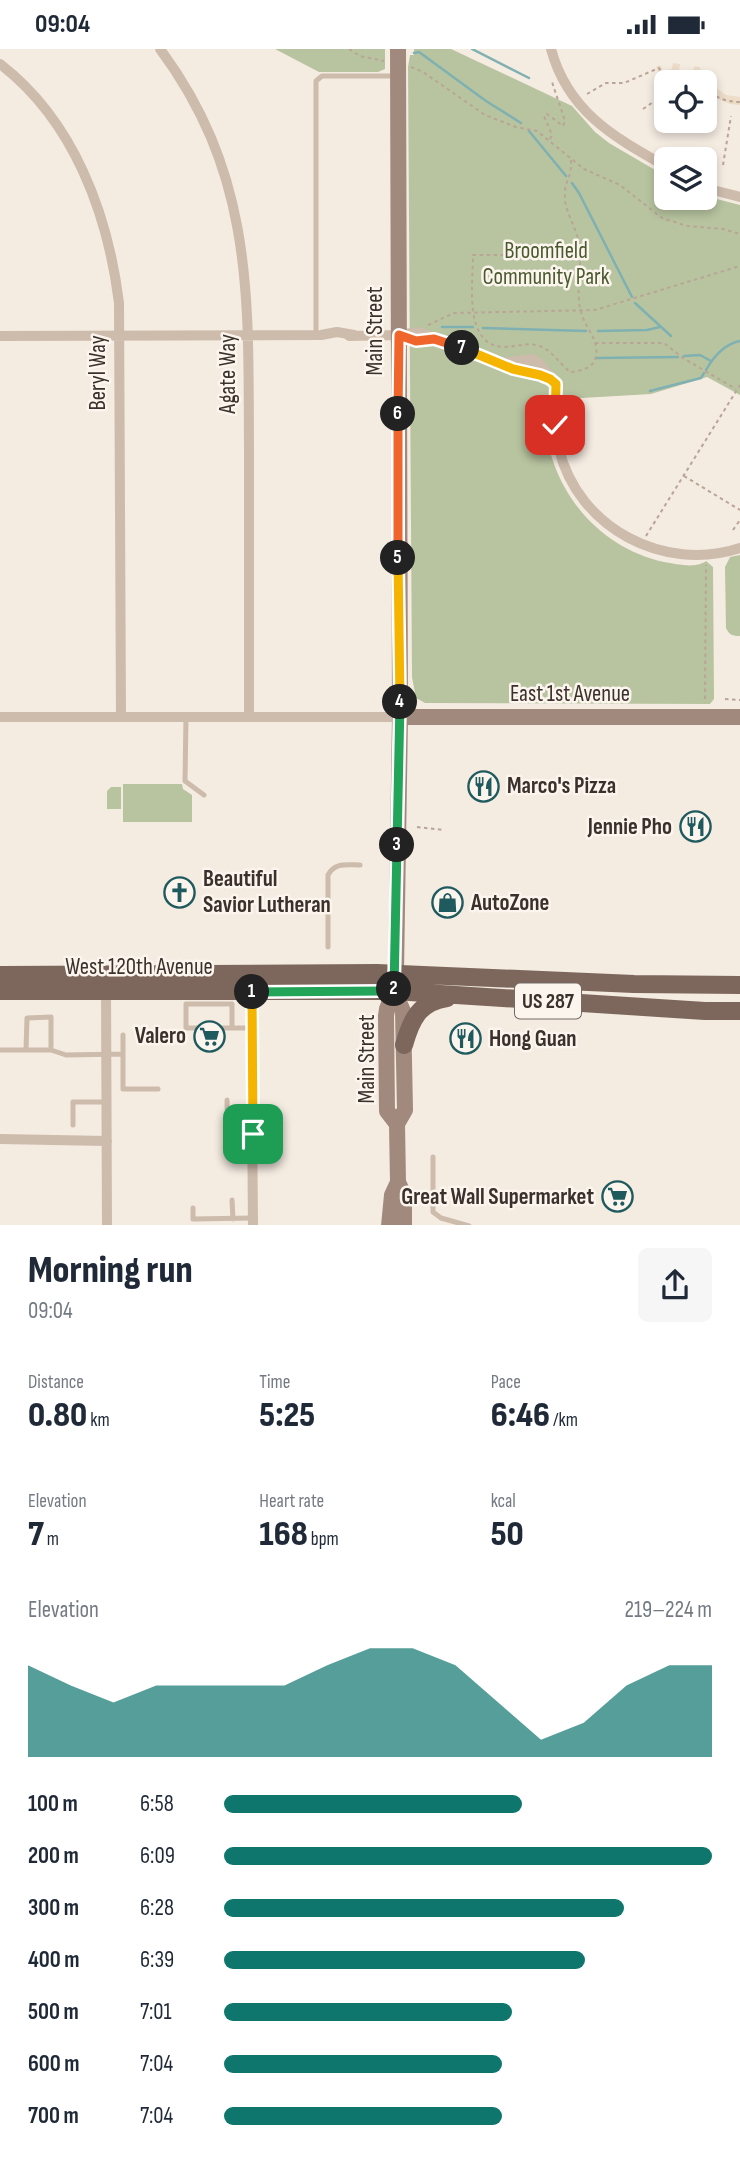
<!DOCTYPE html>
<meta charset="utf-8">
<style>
body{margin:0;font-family:"Sofia Sans Condensed",sans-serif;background:#f6f6f7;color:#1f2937;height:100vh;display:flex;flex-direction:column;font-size:26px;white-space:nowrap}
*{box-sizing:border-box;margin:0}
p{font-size:23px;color:#747a83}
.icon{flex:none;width:38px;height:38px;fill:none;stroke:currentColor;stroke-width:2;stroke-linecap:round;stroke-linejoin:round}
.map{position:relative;height:1176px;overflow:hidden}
.sheet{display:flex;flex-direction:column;background:#fff;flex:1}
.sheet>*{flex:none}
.fabs{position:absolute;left:654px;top:21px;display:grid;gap:14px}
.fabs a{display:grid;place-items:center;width:63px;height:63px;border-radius:10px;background:#fff;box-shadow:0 4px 10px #0003;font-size:35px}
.pin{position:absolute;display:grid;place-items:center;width:60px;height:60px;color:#fff;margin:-30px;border-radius:14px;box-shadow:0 4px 10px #0006}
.km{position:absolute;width:35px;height:35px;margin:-18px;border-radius:50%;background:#222;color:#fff;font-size:19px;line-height:35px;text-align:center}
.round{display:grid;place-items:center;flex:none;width:74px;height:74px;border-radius:10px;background:#f6f6f7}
.head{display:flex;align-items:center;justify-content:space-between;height:119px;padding:0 28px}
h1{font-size:38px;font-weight:800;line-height:52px}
.stats{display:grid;grid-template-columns:repeat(3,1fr);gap:10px;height:119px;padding:7px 28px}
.stats div{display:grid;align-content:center}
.stats b{font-size:35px;font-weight:800}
.stats small{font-size:19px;font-weight:400}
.stats p{font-size:19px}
.chart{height:196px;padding:14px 28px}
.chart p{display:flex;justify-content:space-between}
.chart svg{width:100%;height:126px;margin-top:7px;fill:#0f766e;opacity:.7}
ul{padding:0 28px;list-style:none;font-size:23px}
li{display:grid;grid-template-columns:112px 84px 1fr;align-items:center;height:52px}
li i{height:18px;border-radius:9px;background:#0f766e}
.status{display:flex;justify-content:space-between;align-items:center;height:49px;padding:0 35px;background:#fff;direction:ltr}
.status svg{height:19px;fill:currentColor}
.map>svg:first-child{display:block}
.green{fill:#b8c4a0}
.plaza{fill:#ecdcc8}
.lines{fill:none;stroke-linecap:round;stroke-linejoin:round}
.stream{stroke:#7fb0b2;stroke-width:2.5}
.path{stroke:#b9a596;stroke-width:2;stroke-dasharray:3.5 3.5;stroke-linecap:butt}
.lane{stroke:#cdbbac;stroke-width:5}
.street{stroke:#cdbbac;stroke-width:10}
.secondary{stroke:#a18a7d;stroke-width:16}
.primary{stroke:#7d675c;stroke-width:18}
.split-1-casing{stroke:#fff;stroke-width:14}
.split-2-casing{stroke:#fff;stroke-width:14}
.split-3-casing{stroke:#fff;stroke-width:14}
.split-4-casing{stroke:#fff;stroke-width:14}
.split-5-casing{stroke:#fff;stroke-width:14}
.split-6-casing{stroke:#fff;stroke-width:14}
.split-7-casing{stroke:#fff;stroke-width:14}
.split-8-casing{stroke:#fff;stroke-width:14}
.split-1{stroke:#f5b400;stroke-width:9}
.split-2{stroke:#22a559;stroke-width:9}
.split-3{stroke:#22a559;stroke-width:9}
.split-4{stroke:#22a559;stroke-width:9}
.split-5{stroke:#f5b400;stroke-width:9}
.split-6{stroke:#f0652b;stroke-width:9}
.split-7{stroke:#f0652b;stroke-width:9}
.split-8{stroke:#f5b400;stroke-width:9}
.labels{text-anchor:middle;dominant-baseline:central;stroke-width:5;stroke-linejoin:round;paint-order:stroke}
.shield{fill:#fbf5ee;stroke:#756b66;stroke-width:2}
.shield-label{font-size:21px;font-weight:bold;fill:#3b302b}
.park-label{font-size:23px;fill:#4a5a2e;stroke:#fbf5ee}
.street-label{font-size:23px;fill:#3b302b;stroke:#fbf5ee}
.poi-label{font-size:23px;font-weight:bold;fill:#3b302b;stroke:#fbf5ee;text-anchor:start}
</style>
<div class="status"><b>09:04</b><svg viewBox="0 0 49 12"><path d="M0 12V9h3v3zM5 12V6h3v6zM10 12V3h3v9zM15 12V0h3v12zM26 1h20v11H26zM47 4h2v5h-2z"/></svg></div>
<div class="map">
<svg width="740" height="1177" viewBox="0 0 740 1177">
<rect width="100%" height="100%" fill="#f4ebe1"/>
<path class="green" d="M275,0h110v20l-7,3h-59z
M414,0h37l121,57 23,26 14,11 58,34v21l38,-2 35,9v190l-33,-18 -56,17 -104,6 -2,5c-3,73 46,141 119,157 12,2 32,7 42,-1l7,6 1,132 -4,5 -285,-1 -9,-5 -4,-21 -4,-610 2,-12h4z
M740,506v81c-7,0 -11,-1 -14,-8l-1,-61 5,-10z
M123,735h59l1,5 9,6v27h-69z
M111,738h10v22h-14v-18z"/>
<path class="plaza" d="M673,14l7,1 -1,6h14l2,-4 6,2 -2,3 10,12 17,12 14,2v8l-10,-1 -21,-9 -4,-2v-11h-11l-11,-8 -9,-1 -13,5 -5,-11 4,-2 3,6 9,-2z"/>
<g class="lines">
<path class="stream" d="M472,0l57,29
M414,4l5,-1 67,49 35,22
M529,82l37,45
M572,134l7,10 53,104
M635,254l36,33
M442,278h31
M483,279l103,3
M598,282l49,-1 13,-3
M684,307l16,-1 11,6
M596,309l82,-1
M706,321c8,-14 18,-26 34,-29
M650,342l51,-13 3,-5"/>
<path class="path" d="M349,0l11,7 24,5
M411,18l12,5 62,43 31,12 21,4 47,38 36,16 42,33 25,8 36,3 17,5
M705,39c10,10 22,14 35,14
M587,45l19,-11h18l35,-15 3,5c15,-4 25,-2 37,9
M643,60l19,-13
M550,90l2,-4 -8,-19 3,-2 16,12 2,-5 -13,-39
M571,111c1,16 -5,19 -6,31 -2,18 10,34 14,51 4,22 -4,50 2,70 4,16 18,27 15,45 -3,12 -16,14 -26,15 -10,-8 -17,-20 -28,-25 -13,-6 -25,0 -38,0 -41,-1 -31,-64 -31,-92h107
M723,116l8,-49
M428,276l26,-12 141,-3 145,-44
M595,294h69l19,15 53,31
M684,427l56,34
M733,481l7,-10
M646,487l94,-151
M705,650l1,-134
M725,650l15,1
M417,778l27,3"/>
<path class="lane" d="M316,286v-254l6,-5h73
M186,668l-1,64 19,14
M328,898v-72c7,-13 19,-10 32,-10
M232,979v-24h-46v24h66
M0,1001h51l15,5 57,-1v-19
M26,1001l1,-32 24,-1v33
M123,1005v35h35
M227,1051l1,55
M278,1065v8
M73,1076v-23h34
M253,1102l18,-2 7,-10
M433,1108v55l8,6 28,8
M232,1151l1,19
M193,1159v11l60,-1"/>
<path class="street" d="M160,0c95,128 88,251 89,402 0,88 0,177 0,266
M551,0c17,63 63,88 116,118
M0,15c74,57 108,150 119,239l2,414
M705,139l35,9
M399,286l17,6 18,-2
M0,287l321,-1 16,-3 17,3
M349,287l50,-1 19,-3 95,37 37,10
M501,314l32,-4c12,7 14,17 23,25 -1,22 -3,43 3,65 19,79 105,124 181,99
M0,668h400
M106,938l1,239
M251,943l2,234
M0,1090l107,2"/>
<path class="secondary" d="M400,668h340
M394,942l9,20 2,99 -8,14 1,58 6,13v31
M397,1075l-10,-13 -1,-95 1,-7 7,-18 2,-18 4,-256 -2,-668
M389,1177l3,-31 6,-13"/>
<path class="primary" d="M0,926l377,-2 257,11 106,1
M0,942h394l311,20h35
M404,996c7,-25 15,-43 43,-47"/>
</g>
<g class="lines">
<defs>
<path id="split-1" d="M252,943l1,142"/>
<path id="split-2" d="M252,943l132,-1h10v-2"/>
<path id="split-3" d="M394,940l3,-144"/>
<path id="split-4" d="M397,796l3,-143"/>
<path id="split-5" d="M398,509l2,144"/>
<path id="split-6" d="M398,365v144"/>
<path id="split-7" d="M398,365l1,-79 17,6 18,-2 28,9"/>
<path id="split-8" d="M462,299l51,21 27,6 10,4 6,5 -1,41"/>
</defs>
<use href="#split-1" class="split-1-casing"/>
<use href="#split-2" class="split-2-casing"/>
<use href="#split-3" class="split-3-casing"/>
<use href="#split-4" class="split-4-casing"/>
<use href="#split-5" class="split-5-casing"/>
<use href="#split-6" class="split-6-casing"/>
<use href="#split-7" class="split-7-casing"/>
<use href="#split-8" class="split-8-casing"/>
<use href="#split-1" class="split-1"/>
<use href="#split-2" class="split-2"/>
<use href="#split-3" class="split-3"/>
<use href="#split-4" class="split-4"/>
<use href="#split-5" class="split-5"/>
<use href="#split-6" class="split-6"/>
<use href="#split-7" class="split-7"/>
<use href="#split-8" class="split-8"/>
</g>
<defs>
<symbol id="restaurant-ring" viewBox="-11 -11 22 22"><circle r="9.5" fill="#fbf5ee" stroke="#1f5a5e" stroke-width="1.5"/><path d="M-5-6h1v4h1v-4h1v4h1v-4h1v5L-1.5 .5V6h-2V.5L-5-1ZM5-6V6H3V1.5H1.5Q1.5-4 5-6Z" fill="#1f5a5e"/></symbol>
<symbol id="church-ring" viewBox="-11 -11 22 22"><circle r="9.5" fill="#fbf5ee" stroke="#1f5a5e" stroke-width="1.5"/><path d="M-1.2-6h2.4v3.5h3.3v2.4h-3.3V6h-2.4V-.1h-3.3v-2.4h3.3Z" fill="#1f5a5e"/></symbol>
<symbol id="shop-ring" viewBox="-11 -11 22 22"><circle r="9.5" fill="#fbf5ee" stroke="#1f5a5e" stroke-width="1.5"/><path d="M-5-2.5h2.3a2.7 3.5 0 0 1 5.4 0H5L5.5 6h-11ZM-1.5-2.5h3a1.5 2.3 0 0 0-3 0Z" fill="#1f5a5e"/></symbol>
<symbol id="supermarket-ring" viewBox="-11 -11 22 22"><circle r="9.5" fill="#fbf5ee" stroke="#1f5a5e" stroke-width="1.5"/><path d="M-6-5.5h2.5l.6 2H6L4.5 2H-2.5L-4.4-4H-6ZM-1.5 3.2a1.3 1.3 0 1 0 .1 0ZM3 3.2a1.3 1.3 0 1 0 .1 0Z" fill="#1f5a5e"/></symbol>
</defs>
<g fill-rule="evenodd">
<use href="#restaurant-ring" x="466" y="720" width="35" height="35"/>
<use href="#restaurant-ring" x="678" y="760" width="35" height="35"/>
<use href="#church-ring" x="162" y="826" width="35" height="35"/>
<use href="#shop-ring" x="430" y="836" width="35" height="35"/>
<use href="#supermarket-ring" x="192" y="970" width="35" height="35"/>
<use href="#restaurant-ring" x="448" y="972" width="35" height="35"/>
<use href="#supermarket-ring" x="600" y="1130" width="35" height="35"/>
</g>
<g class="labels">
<rect class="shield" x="515" y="934.5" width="66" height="35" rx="5"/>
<g class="shield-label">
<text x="548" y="952">US 287</text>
</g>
<g class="park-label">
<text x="546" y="202">Broomfield<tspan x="546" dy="26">Community Park</tspan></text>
</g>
<g class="street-label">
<text transform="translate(375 282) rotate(-90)">Main Street</text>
<text transform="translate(98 324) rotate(-90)">Beryl Way</text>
<text transform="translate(228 325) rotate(-90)">Agate Way</text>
<text x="570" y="645">East 1st Avenue</text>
<text x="139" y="918">West 120th Avenue</text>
<text transform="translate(367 1010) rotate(-90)">Main Street</text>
</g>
<g class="poi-label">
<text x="507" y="737">Marco's Pizza</text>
<text x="672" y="778" text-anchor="end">Jennie Pho</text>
<text x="203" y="830">Beautiful<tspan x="203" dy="26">Savior Lutheran</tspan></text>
<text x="471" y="854">AutoZone</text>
<text x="186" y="987" text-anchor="end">Valero</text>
<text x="489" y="990">Hong Guan</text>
<text x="594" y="1148" text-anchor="end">Great Wall Supermarket</text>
</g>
</g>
</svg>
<div class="fabs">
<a><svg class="icon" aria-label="locate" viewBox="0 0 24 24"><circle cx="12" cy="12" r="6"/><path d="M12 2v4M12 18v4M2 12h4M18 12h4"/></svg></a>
<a><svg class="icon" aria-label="layers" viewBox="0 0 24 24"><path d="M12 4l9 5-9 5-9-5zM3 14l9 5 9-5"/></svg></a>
</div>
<div class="pin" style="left:253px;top:1085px;background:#1e9e55"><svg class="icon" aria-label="arrive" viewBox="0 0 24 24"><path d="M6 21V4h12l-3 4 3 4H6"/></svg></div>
<div class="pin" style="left:555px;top:376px;background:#d93025"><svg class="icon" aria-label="check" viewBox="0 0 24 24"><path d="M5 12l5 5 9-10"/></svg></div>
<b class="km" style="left:252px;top:943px">1</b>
<b class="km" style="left:394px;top:940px">2</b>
<b class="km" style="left:397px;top:796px">3</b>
<b class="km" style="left:400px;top:653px">4</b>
<b class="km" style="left:398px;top:509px">5</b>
<b class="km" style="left:398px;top:365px">6</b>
<b class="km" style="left:462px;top:299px">7</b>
</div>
<section class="sheet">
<div class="head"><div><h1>Morning run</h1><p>09:04</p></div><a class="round"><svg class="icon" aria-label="share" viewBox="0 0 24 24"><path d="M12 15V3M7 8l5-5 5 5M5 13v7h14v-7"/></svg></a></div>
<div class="stats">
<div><p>Distance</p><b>0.80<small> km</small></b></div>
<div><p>Time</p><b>5:25</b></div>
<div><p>Pace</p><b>6:46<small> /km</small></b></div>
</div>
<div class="stats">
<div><p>Elevation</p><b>7<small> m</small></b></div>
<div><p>Heart rate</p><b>168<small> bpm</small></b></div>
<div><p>kcal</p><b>50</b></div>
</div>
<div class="chart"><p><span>Elevation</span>219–224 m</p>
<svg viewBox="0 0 160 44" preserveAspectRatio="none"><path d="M0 44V12L10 19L20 25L30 19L40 19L50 19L60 19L70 12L80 6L90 6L100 12L110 25L120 38L130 32L140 19L150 12L160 12V44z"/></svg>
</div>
<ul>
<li><b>100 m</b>6:58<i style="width:61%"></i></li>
<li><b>200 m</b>6:09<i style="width:100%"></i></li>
<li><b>300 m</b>6:28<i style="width:82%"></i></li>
<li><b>400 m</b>6:39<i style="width:74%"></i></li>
<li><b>500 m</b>7:01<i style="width:59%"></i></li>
<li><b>600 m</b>7:04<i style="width:57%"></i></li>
<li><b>700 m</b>7:04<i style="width:57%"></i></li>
</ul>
</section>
